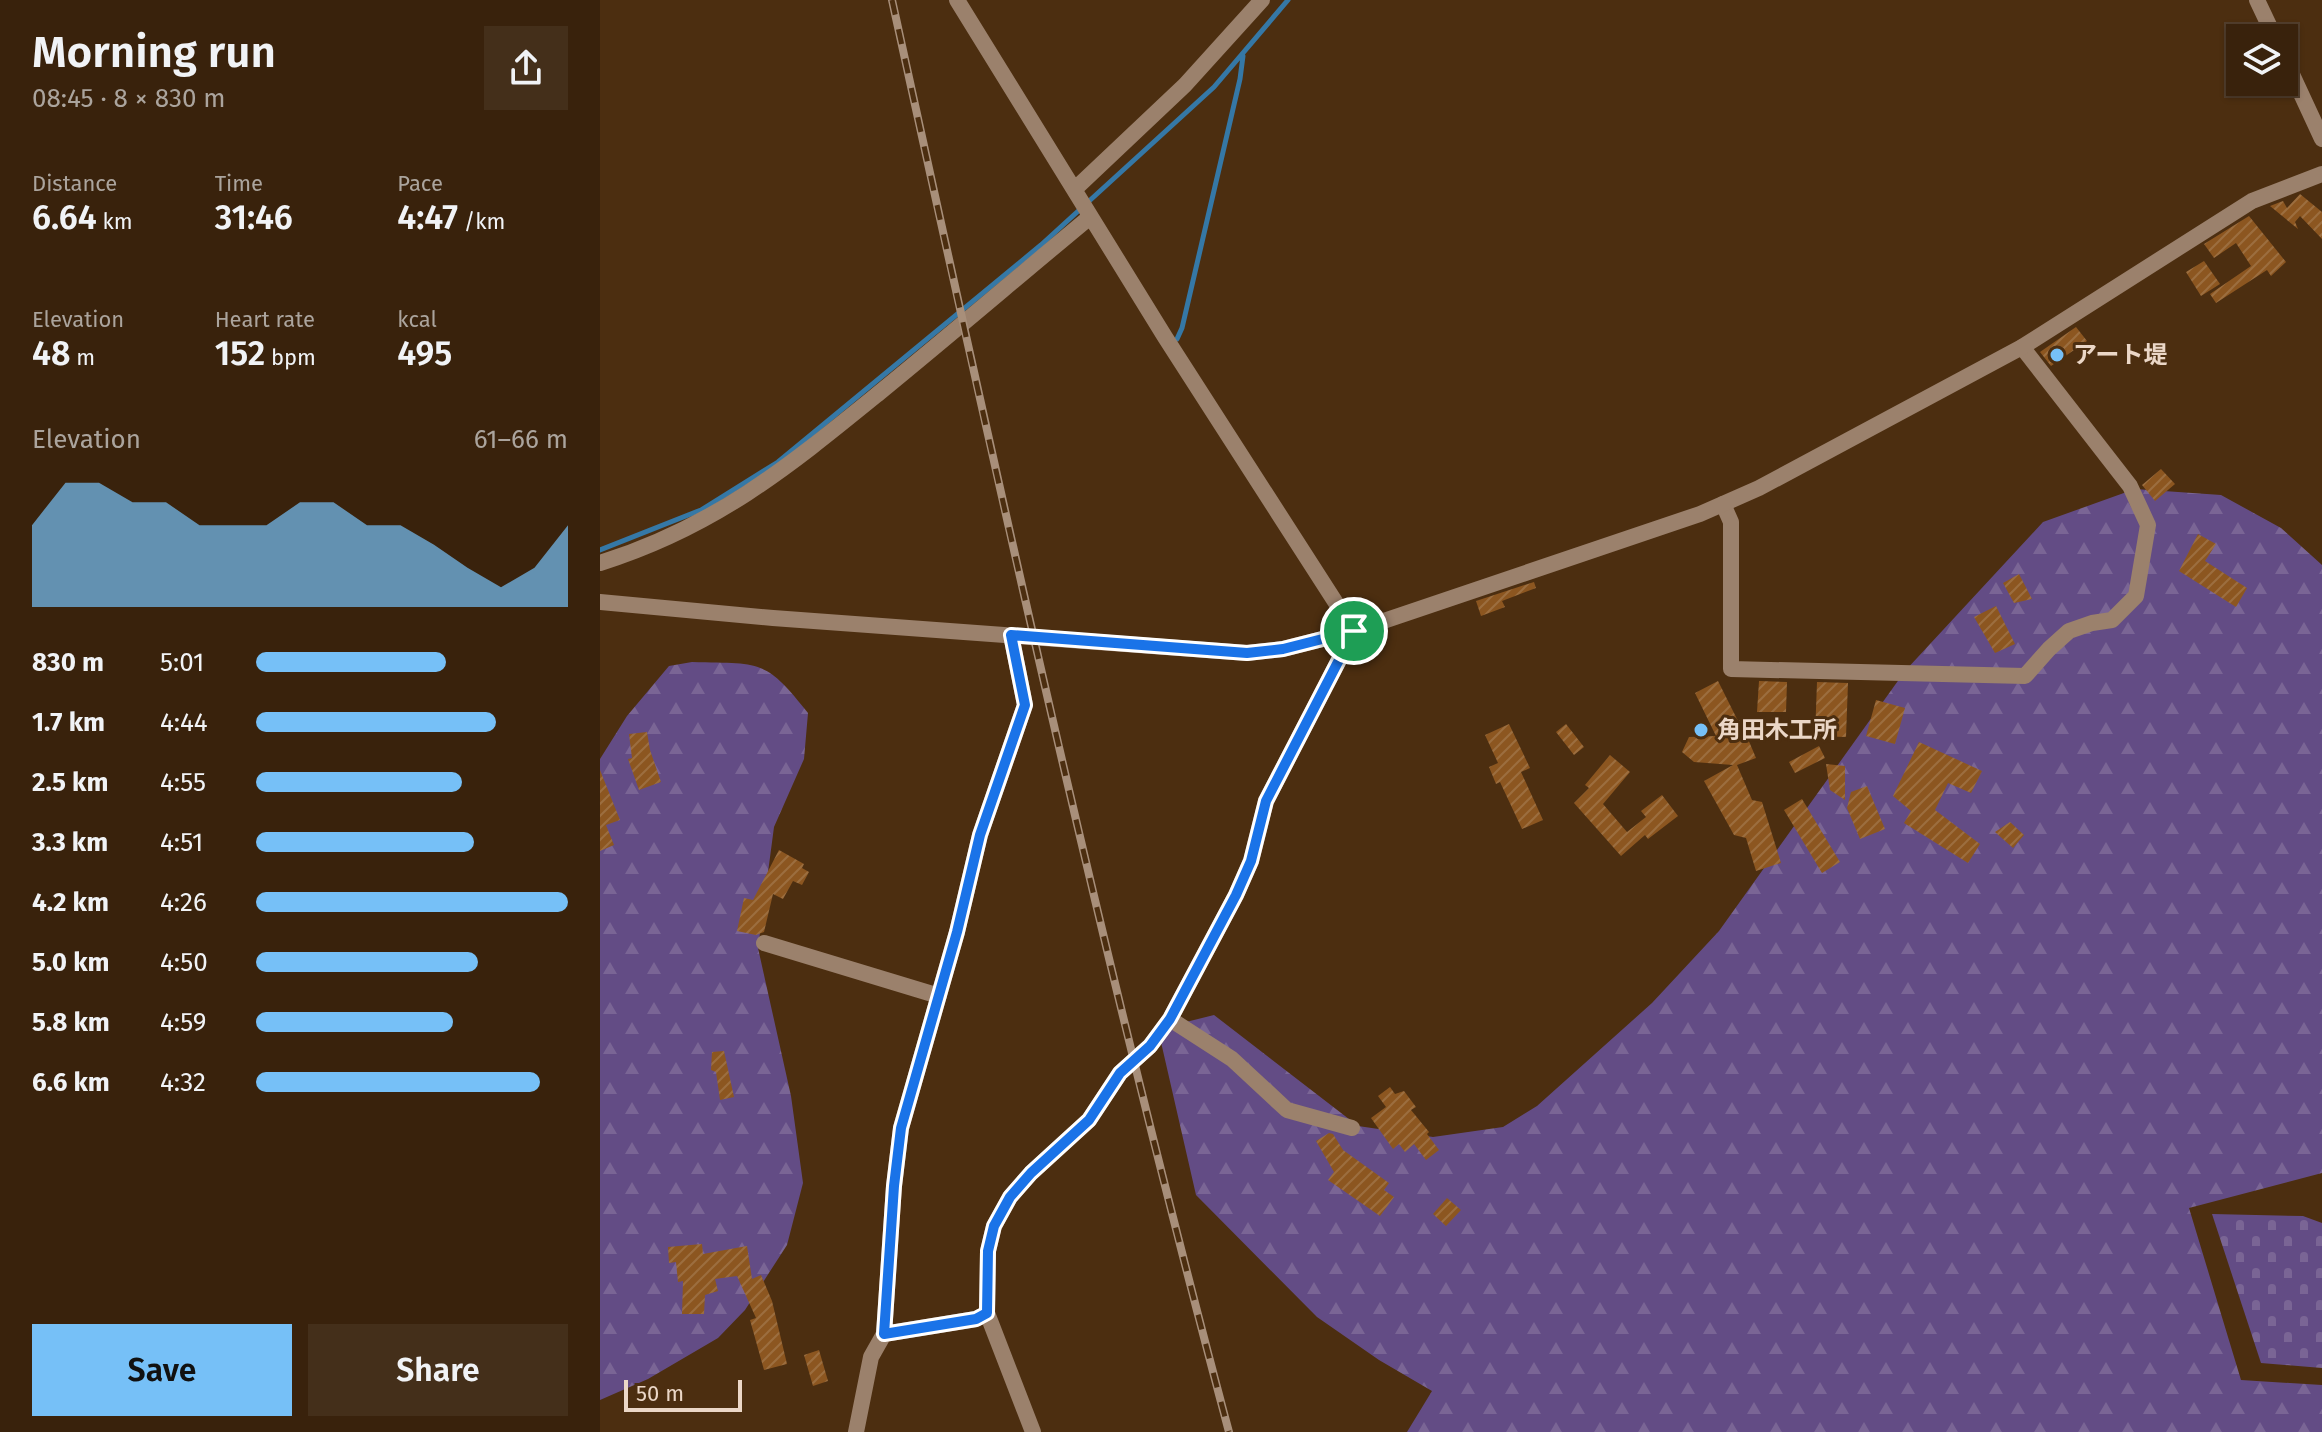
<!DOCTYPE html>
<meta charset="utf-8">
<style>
body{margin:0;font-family:"Fira Sans","Noto Sans JP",sans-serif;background:#442f1a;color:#f1f3f6;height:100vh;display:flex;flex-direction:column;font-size:30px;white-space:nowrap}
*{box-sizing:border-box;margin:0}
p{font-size:26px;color:#aba49d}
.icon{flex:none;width:44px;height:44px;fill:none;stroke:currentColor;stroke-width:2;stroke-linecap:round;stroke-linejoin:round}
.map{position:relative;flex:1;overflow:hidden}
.details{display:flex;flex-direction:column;background:#39220c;width:600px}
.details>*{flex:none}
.fabs{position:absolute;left:1626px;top:24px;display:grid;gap:16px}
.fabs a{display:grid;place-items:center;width:72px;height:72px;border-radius:0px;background:#39220c;box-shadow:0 2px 6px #0004,0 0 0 2px #533f2d;font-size:40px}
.scale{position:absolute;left:24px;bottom:20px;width:118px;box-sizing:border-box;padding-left:8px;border:4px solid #ebd7c7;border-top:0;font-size:22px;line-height:28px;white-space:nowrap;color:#ebd7c7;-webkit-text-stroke:6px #4c2e10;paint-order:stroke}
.pin{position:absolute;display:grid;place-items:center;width:68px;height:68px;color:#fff;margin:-34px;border:4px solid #fff;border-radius:50%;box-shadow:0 2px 8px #0007}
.round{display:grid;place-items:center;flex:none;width:84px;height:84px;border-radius:0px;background:#442f1a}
.summary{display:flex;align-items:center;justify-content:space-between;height:136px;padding:0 32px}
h1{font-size:44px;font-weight:600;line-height:60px}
.metrics{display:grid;grid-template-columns:repeat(3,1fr);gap:12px;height:136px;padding:8px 32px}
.metrics div{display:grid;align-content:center}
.metrics b{font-size:34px;font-weight:600}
.metrics small{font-size:22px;font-weight:400}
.metrics p{font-size:22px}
.chart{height:224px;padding:16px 32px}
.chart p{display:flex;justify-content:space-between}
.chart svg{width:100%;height:144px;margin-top:8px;fill:#76c0f7;opacity:.7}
.button{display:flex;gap:16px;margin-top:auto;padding:16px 32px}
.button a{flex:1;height:92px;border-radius:0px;background:#76c0f7;color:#111;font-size:32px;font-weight:600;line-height:92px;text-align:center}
.button a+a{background:#442f1a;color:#f1f3f6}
ul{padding:0 32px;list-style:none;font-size:26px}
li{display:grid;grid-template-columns:128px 96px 1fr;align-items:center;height:60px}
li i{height:20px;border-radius:10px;background:#76c0f7}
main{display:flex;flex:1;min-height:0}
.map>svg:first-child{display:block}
.forest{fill:url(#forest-firs)}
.cemetery{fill:url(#cemetery-stones)}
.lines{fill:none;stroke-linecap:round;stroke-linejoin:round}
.stream{stroke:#3578a6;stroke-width:5}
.building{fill:url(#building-hatch)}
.minor{stroke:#9b816c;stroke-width:16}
.tertiary{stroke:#9b816c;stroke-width:16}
.rail-casing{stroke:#a88f7a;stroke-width:8}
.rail{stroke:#4c2e10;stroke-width:5;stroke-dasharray:15;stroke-linecap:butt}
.route-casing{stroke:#fff;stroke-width:16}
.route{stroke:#1a73e8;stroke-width:10}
.poi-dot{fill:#76c0f7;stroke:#4c2e10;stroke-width:3}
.labels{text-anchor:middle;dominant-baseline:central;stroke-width:6;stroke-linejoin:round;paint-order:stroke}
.poi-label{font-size:24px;font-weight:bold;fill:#ebd7c7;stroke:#4c2e10;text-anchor:start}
</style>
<main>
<section class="details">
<div class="summary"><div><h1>Morning run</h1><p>08:45 · 8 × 830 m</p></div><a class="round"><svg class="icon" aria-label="share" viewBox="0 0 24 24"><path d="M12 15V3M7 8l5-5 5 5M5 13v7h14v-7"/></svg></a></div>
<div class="metrics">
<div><p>Distance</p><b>6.64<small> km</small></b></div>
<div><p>Time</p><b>31:46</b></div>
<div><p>Pace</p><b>4:47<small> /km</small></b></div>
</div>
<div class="metrics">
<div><p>Elevation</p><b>48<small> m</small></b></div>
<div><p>Heart rate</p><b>152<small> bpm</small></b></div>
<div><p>kcal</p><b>495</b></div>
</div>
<div class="chart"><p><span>Elevation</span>61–66 m</p>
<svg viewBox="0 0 160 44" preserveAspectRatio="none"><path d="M0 44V19L10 6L20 6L30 12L40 12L50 19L60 19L70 19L80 12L90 12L100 19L110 19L120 25L130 32L140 38L150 32L160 19V44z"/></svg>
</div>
<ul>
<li><b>830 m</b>5:01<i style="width:61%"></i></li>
<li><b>1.7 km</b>4:44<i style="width:77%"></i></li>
<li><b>2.5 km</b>4:55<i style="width:66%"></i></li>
<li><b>3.3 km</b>4:51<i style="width:70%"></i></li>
<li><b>4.2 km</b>4:26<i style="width:100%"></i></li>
<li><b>5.0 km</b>4:50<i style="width:71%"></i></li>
<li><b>5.8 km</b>4:59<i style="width:63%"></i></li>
<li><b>6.6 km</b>4:32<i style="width:91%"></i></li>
</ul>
<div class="button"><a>Save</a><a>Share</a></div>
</section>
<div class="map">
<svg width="1722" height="1432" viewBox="0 0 1722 1432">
<defs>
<pattern id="forest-firs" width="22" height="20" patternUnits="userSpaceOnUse" patternTransform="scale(2)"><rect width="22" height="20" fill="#634c85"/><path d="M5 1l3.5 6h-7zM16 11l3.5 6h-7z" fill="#7a6595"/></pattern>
<pattern id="cemetery-stones" width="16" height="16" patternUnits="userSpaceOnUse" patternTransform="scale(2)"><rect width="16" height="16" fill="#634c85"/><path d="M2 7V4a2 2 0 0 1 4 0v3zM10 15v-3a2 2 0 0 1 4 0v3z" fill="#7a6595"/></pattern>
<pattern id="building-hatch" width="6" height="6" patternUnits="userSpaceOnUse" patternTransform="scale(2)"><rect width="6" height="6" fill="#8c5620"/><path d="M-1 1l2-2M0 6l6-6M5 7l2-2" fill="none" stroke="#9c6e3f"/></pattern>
</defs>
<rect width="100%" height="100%" fill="#4c2e10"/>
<path class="forest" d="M1535,489l86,6 60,33 41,37v608l-133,35 52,172 81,5v47h-915l25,-41 -53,-31 -62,-43 -121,-122 -38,-166 56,-14 144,111 75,11 70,-10 34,-21 115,-103 67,-72 186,-260 138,-149z
M92,662c68,2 73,-4 116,51l-4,46 -30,68 -16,121 33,148 12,87 -16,62 -42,65 -27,28 -70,41 -48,21v-641l27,-43 42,-50z"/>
<path class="cemetery" d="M1612,1214l91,2 19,7v145l-61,-5z"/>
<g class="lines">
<path class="stream" d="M577,339l5,-11 58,-249 3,-23
M0,550l101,-40 77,-48 263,-217 173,-158 74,-87"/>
</g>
<path class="building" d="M1700,194l22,18v27l-22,-23 -5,6 3,7 -28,-23 13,-5 4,7z
M1649,216l37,46 -15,14 -4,-6 -51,33 -6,-9 41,-28 -15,-23 -22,15 -10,-14z
M1604,261l16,23 -19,12 -15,-24z
M1476,327l11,14 -36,25 -11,-14z
M1561,469l14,15 -20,17 -13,-16z
M1598,534l18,10 -11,17 42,27 -11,19 -57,-36z
M1419,574l13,25 -18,4 -11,-20z
M934,582l2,6 -34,13 3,6 -24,9 -5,-15z
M1396,606l19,38 -20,9 -21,-36z
M1118,681l20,40 2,-1 16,38 -19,7 15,35 10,2 19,61 -25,8 -10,-33 -12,-3 -30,-54 29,-16 -39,-3 -12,-10 7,-15 27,-1 -21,-43z
M1159,681l28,1 -1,30h-29z
M1217,682l31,1 -2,54 -31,-1z
M1276,700l29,8 -10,36 -29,-8z
M909,724l21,44 -9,4 22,48 -21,9 -22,-47 -4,2 -7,-17 9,-4 -13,-28z
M966,724l18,23 -10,8 -18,-23z
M47,732l3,18 11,32 -22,8 -11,-31 4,-1 -3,-24z
M1319,742l63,29 -11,22 -23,-10 -13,27 45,34 -12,19 -64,-40 7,-12 -18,-15z
M1219,746l6,12 -30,15 -6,-11z
M1010,755l20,17 -27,32 24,28 19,-15 -5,-6 21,-16 16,21 -30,23 -3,-4 -24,21 -47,-53 15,-15 -4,-3z
M1226,764l19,2v34l-15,-10z
M0,770l20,50 -14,5 8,20 -14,6z
M1267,786l18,43 -25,10 -13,-31 4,-16z
M1202,799l38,63 -18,11 -38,-63z
M1410,822l14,13 -11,13 -18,-16z
M179,850l25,14 -2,4 7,4 -7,13 -9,-4 -10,18 -10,-5 -9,38 -8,3 -19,-4 7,-33 9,2z
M124,1051l10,46 -14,3 -4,-28 -5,-2 1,-18z
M790,1087l5,7 9,-3 12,16 -5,3 18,22 -2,2 12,16 -13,10 -12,-16 -9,8 -6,-8 -6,5 -22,-31 15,-11 -8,-11z
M729,1133l4,1 10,16 46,33 -5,7 10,7 -14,19 -52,-36 6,-8 -18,-31z
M847,1198l14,12 -15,16 -13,-12z
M102,1244l1,10 44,-8 5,33 9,-4 11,26 15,63 -23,6 -14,-50 6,-2 -19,-42 -22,3 3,12 -13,4 -1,19h-22l1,-33 -5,1 -2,-20 -7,1 -1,-16z
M219,1350l9,31 -15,5 -9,-31z"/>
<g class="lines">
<path class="minor" d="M357,0l208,337 189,294 -88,170 -15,60 -15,34 -66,124 -20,27 -30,27 -31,47 -58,53 -21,24 -16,29 -6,25 -1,62 46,119
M1657,0l18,38
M1684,57l38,82
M475,189l110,-104 77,-85
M1123,504l8,18v147l294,7 24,-27 20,-18 23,-8 20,-3 24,-24 12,-71 -18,-39 -108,-139
M0,563c115,-36 188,-96 279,-170 71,-58 141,-118 211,-176
M164,943l175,53
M570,1019l62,40 55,51 65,18
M284,1334l10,-148 7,-58 56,-196 23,-97 45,-130 -14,-70
M256,1432l15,-75 13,-23 92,-15 11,-6"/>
<path class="tertiary" d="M0,602l173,16 474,35 36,-4 71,-18 346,-117 59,-26 263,-141 230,-146 70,-27"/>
<defs>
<path id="rail" d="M292,0c105,479 210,958 337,1432"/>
</defs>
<use href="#rail" class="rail-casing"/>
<use href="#rail" class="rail"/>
</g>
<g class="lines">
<defs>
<path id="route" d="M754,631l-88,170 -15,60 -15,34 -66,124 -20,27 -30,27 -31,47 -58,53 -21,24 -16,29 -6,25 -1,62 -11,6 -92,15 10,-148 7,-58 56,-196 23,-97 45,-130 -14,-70 236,18 36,-4z"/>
</defs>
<use href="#route" class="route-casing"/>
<use href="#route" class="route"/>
</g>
<g class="poi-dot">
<circle cx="1457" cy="355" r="8"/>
<circle cx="1101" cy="730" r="8"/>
</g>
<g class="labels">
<g class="poi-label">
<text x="1473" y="355">アート堤</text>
<text x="1117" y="730">角田木工所</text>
</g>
</g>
</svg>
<div class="fabs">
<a><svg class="icon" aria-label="layers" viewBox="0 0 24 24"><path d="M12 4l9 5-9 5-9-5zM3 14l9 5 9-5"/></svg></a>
</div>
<div class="scale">50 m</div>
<div class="pin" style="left:754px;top:631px;background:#1e9e55"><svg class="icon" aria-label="arrive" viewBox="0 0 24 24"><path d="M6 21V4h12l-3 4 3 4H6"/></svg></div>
</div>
</main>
